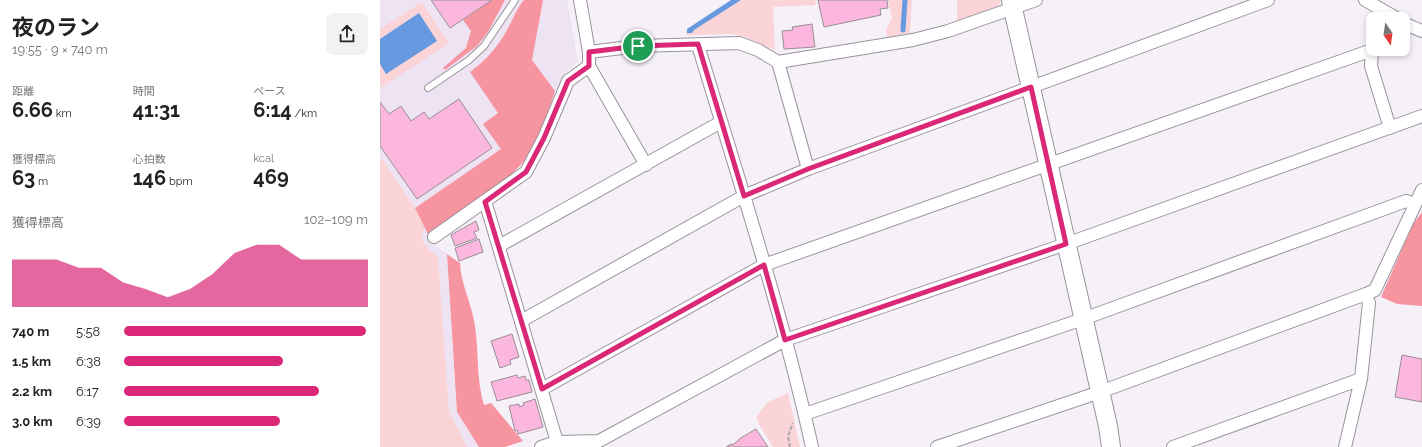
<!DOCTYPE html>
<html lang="ja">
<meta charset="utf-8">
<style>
body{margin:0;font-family:Raleway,"Noto Sans JP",sans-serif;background:#f2f2f2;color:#222;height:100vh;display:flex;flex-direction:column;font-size:15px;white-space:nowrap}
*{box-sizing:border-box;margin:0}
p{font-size:13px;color:#767676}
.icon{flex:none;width:22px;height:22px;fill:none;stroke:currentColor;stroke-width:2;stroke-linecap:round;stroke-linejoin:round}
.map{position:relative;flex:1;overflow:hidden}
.details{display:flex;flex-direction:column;background:#fff;width:380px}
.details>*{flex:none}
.needle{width:26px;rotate:167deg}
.tools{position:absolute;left:986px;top:12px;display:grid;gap:8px}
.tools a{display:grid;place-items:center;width:44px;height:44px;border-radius:8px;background:#fff;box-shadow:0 2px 6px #0003;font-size:20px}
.pin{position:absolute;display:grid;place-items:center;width:34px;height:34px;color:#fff;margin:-17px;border:2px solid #fff;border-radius:50%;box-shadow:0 1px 4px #0007}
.round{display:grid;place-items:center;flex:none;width:42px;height:42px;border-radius:8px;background:#f2f2f2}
.summary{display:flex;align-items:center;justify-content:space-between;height:68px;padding:0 12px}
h1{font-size:22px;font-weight:700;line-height:30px}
.figures{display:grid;grid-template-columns:repeat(3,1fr);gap:6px;height:68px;padding:4px 12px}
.figures div{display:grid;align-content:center}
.figures b{font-size:20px;font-weight:700}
.figures small{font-size:11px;font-weight:400}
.figures p{font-size:11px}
.chart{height:112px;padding:8px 12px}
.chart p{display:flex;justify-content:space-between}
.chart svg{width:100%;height:72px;margin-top:4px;fill:#db2777;opacity:.7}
ul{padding:0 12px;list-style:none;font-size:13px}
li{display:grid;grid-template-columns:64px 48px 1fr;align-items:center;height:30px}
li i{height:10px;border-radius:5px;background:#db2777}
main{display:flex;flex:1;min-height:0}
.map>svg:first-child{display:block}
.built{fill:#eee3f3}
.green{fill:#fad4d7}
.forest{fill:#f6949f}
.water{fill:#6699df}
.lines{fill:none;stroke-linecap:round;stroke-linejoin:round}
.stream{stroke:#6699df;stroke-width:5}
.building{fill:#fcb7df;stroke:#988e93}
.lane-casing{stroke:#99939c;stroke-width:8}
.street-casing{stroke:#99939c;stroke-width:14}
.secondary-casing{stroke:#99939c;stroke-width:20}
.path{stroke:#b2adb4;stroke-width:2.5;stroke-dasharray:4 2;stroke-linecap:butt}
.lane{stroke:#fff;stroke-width:6}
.street{stroke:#fff;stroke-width:12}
.secondary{stroke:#fff;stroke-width:18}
.route-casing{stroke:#fff;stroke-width:8}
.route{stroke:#db2777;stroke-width:5}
</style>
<main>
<section class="details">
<div class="summary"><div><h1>夜のラン</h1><p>19:55 · 9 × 740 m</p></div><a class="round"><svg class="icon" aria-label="share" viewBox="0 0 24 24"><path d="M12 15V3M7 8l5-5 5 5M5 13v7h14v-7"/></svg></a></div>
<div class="figures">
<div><p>距離</p><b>6.66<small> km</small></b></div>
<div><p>時間</p><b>41:31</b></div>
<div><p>ペース</p><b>6:14<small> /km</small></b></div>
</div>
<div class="figures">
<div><p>獲得標高</p><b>63<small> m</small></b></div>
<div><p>心拍数</p><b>146<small> bpm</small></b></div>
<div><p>kcal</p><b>469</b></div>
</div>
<div class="chart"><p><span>獲得標高</span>102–109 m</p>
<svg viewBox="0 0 160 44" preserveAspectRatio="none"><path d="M0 44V15L10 15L20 15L30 20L40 20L50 29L60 33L70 38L80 33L90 24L100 11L110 6L120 6L130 15L140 15L150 15L160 15V44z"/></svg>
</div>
<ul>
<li><b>740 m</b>5:58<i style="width:99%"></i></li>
<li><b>1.5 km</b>6:38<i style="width:65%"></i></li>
<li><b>2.2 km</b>6:17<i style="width:80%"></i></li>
<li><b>3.0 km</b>6:39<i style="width:64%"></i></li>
</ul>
</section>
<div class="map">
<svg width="1042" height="447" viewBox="0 0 1042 447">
<rect width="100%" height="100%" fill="#f6f0f9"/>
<path class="built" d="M0,0h187l11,61 -13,13 -10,17 -14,39 -25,41 -88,63 7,11 12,9 10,158 22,35h-99z"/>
<path class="green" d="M361,0h74l1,5 -43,2 2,43 -30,-13 -13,-3 -46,1 1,-4h5l2,-3z
M508,0h16l-2,29 3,1 2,-30h5l-2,33 -23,4 -1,-7 6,-11z
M577,0h44l-4,8 -40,14z
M42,2l27,41 -69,45v-59z
M0,156l35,52 10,19 -4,12 6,8 11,11 11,153 18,36h-87z
M408,393l12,54h-27l-13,-21 -4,-9 12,-15z"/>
<path class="forest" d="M112,0h13l-17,32 -11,14 -32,24 -2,-2 23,-20 5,-17 -8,-11z
M144,0h19l-11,60 23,31c-7,20 -13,43 -25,62 -21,32 -70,58 -102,81l-13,-26 86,-59 -18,-25 15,-11 -28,-41c16,-12 27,-24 37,-42 6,-10 9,-21 17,-30z
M1042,212v94l-25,-2 -16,-7 32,-73z
M67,254l13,9c1,22 12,41 15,63 4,27 1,53 9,79l7,-2 32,38 -18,6h-26l-22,-35z"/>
<path class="water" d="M351,0h10l-47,30 -2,3h-5v-4z
M39,13l18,28 -51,33 -6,-10v-25z"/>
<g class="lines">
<path class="stream" d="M523,30l2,-30"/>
</g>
<path class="building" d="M51,0h61l-42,28z
M438,0h69l1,8 -8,1 1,6 -57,12z
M432,24l3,23 -31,2 -2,-18 11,-1 -1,-3z
M79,99l33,49 -75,51 -37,-53v-44l9,12 12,-8 10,15 13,-9 5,7z
M96,221l3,9 -5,2 3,6 -22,8 -4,-11z
M99,239l4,13 -24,9 -4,-13z
M132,334l7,23 -9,3 1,4 -11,4 -9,-27z
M1022,355l20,4v43l-27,-5z
M137,375l1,3 7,-2 1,4h3l3,12 -35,9 -6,-19z
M155,399l8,28 -25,7 -1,-4 -2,1 -6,-25 10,-2v3l5,-2 -1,-2z
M376,429l12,18h-42l5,-3 1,1 7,-5v-1z"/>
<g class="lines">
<defs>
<path id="lane" d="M48,88l41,-28 15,-14 31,-46"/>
<path id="street" d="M985,0l33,19
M1023,23l19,8
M318,45c40,133 84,266 114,402
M992,50l-1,16 19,62
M209,52l49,-6 101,-3 19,7 20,12 135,-22 35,-9 88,-31
M398,62l30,107
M209,66l57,99
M54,237l51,-36
M119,246l222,-124
M141,321l223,-125 64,-27 460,-169
M162,389l222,-124 608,-215 1,-3
M425,414l278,-95 323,-118 9,3
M177,442l-72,-241 41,-29 18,-34 24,-57 21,-15v-14l-9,-52
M161,447l16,-5 42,-1 186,-101 281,-96 356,-128
M557,447l163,-55 266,-98
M793,447l188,-68
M965,447l16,-68 8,-76 -3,-9 9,-4 47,-100"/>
<path id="secondary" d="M631,0l97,426 3,21"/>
</defs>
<use href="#lane" class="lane-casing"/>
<use href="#street" class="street-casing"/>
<use href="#secondary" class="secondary-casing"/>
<path class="path" d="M410,447l-2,-11 5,-13"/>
<use href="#lane" class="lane"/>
<use href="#street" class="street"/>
<use href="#secondary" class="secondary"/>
</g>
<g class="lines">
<defs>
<path id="route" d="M318,44l46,152 64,-27 223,-82 35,157 -281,96 -21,-75 -222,124 -57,-187 41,-30 18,-34 24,-57 21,-15v-14l49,-6z"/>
</defs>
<use href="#route" class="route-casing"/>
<use href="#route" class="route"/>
</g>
</svg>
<div class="tools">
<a><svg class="needle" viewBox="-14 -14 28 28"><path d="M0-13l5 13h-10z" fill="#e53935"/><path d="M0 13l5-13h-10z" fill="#767676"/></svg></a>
</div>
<div class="pin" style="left:258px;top:46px;background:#1e9e55"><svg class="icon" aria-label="arrive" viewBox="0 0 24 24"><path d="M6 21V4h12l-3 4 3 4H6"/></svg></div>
</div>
</main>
